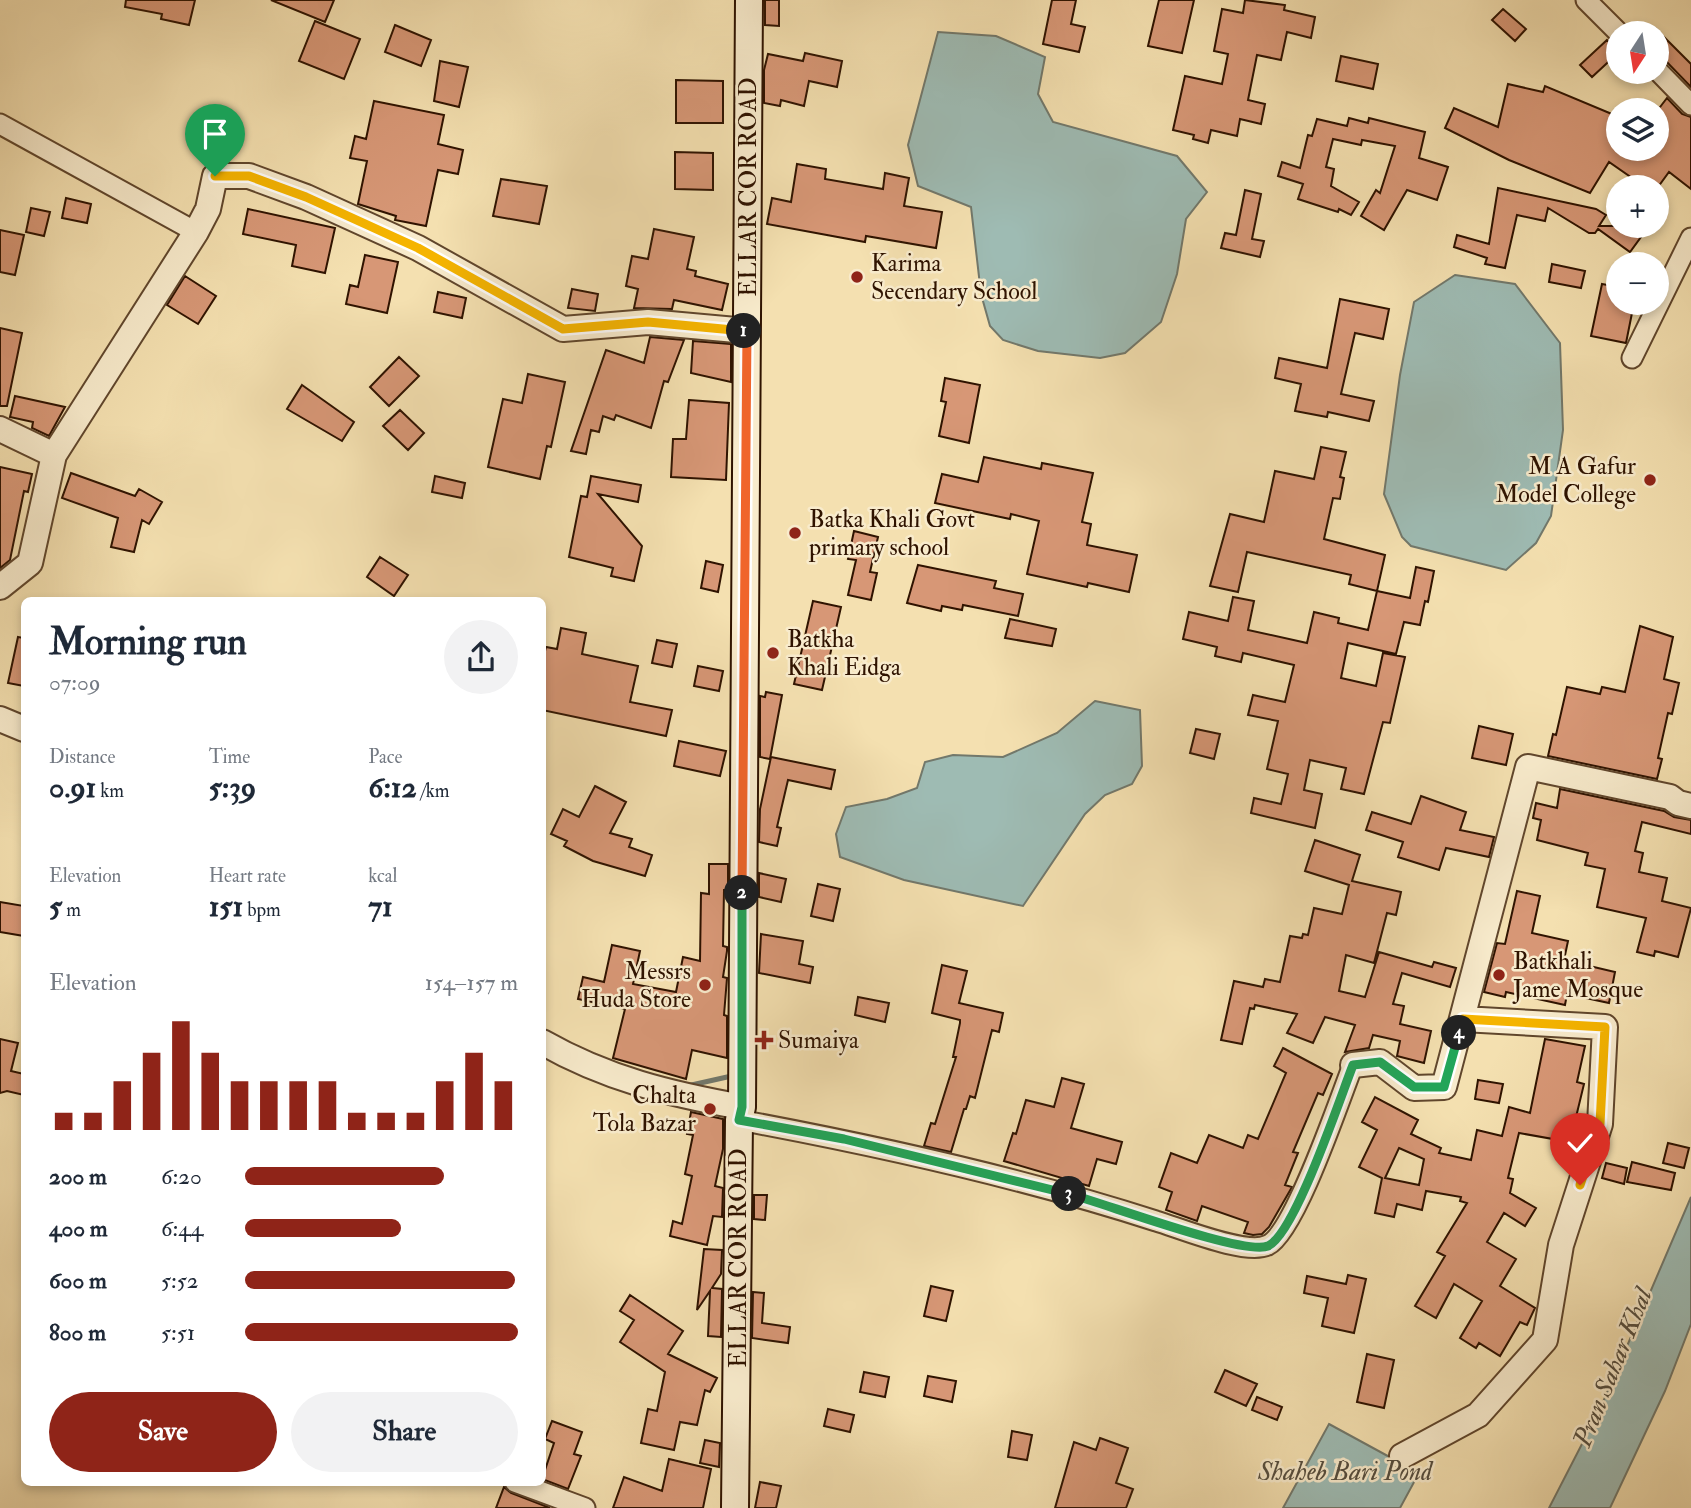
<!DOCTYPE html>
<meta charset="utf-8">
<style>
body{margin:0;font-family:"IM FELL Double Pica",serif;background:#f2f2f3;color:#1f2937;height:100vh;display:flex;flex-direction:column;font-size:26px;white-space:nowrap}
*{box-sizing:border-box;margin:0}
p{font-size:23px;color:#747a83}
.icon{flex:none;width:38px;height:38px;fill:none;stroke:currentColor;stroke-width:2;stroke-linecap:round;stroke-linejoin:round}
.map{position:relative;flex:1;overflow:hidden}
.drawer{position:absolute;left:21px;top:597px;width:525px;height:889px;display:flex;flex-direction:column;background:#fff;border-radius:10px;box-shadow:0 4px 10px #0003}
.drawer>*{flex:none}
.needle{width:46px;rotate:192deg}
.controls{position:absolute;left:1606px;top:21px;display:grid;gap:14px}
.controls a{display:grid;place-items:center;width:63px;height:63px;border-radius:50%;background:#fff;box-shadow:0 4px 10px #0003;font-size:35px}
.pin{position:absolute;display:grid;place-items:center;width:60px;height:60px;color:#fff;margin:-72px -30px;border-radius:50% 50% 50% 0;rotate:-45deg;box-shadow:0 0 7px #0007}
.pin .icon{rotate:45deg}
.km{position:absolute;width:35px;height:35px;margin:-18px;border-radius:50%;background:#222;color:#fff;font-size:19px;line-height:35px;text-align:center}
.round{display:grid;place-items:center;flex:none;width:74px;height:74px;border-radius:37px;background:#f2f2f3}
.head{display:flex;align-items:center;justify-content:space-between;height:119px;padding:0 28px}
h1{font-size:38px;font-weight:700;line-height:52px}
.metrics{display:grid;grid-template-columns:repeat(3,1fr);gap:10px;height:119px;padding:7px 28px}
.metrics div{display:grid;align-content:center}
.metrics b{font-size:30px;font-weight:700}
.metrics small{font-size:19px;font-weight:400}
.metrics p{font-size:19px}
.chart{height:196px;padding:14px 28px}
.chart p{display:flex;justify-content:space-between}
.chart svg{width:100%;height:126px;margin-top:7px;stroke:#8f2418;stroke-width:6}
.cta{display:flex;gap:14px;margin-top:auto;padding:14px 28px}
.cta a{flex:1;height:80px;border-radius:42px;background:#8f2418;color:#fff;font-size:28px;font-weight:700;line-height:80px;text-align:center}
.cta a+a{background:#f2f2f3;color:#1f2937}
ul{padding:0 28px;list-style:none;font-size:23px}
li{display:grid;grid-template-columns:112px 84px 1fr;align-items:center;height:52px}
li i{height:18px;border-radius:9px;background:#8f2418}
.map>svg:first-child{display:block}
.water{fill:#9ebbb3;stroke:#72786b;stroke-width:2}
.lines{fill:none;stroke-linecap:round;stroke-linejoin:round}
.stream{stroke:#72786b;stroke-width:5}
.building{fill:#d79776;stroke:#2f1300;stroke-width:2;fill-rule:evenodd}
.minor-casing{stroke:#60462c;stroke-width:23}
.tertiary-casing{stroke:#60462c;stroke-width:28}
.secondary-casing{stroke:#2f1300;stroke-width:30}
.minor{stroke:#f8ebcc;stroke-width:19}
.tertiary{stroke:#f8ebcc;stroke-width:24}
.secondary{stroke:#f8ebcc;stroke-width:26}
.split-1-casing{stroke:#fff;stroke-width:14}
.split-2-casing{stroke:#fff;stroke-width:14}
.split-3-casing{stroke:#fff;stroke-width:14}
.split-4-casing{stroke:#fff;stroke-width:14}
.split-5-casing{stroke:#fff;stroke-width:14}
.split-1{stroke:#f5b400;stroke-width:9}
.split-2{stroke:#f0652b;stroke-width:9}
.split-3{stroke:#22a559;stroke-width:9}
.split-4{stroke:#22a559;stroke-width:9}
.split-5{stroke:#f5b400;stroke-width:9}
.poi-dot{fill:#8f2418;stroke:#f8ebcc;stroke-width:2.5}
.labels{text-anchor:middle;dominant-baseline:central;stroke-width:5;stroke-linejoin:round;paint-order:stroke}
.street-label{font-size:24px;fill:#2f1300;stroke:#f8ebcc}
.poi-label{font-size:24px;fill:#2f1300;stroke:#f8ebcc;text-anchor:start}
.water-label{font-size:26px;font-style:italic;fill:#564e3f;stroke:#f8ebcc}
</style>
<div class="map">
<svg width="1691" height="1508" viewBox="0 0 1691 1508">
<rect width="100%" height="100%" fill="#f4e0b0"/>
<filter id="stains"><feTurbulence type="fractalNoise" baseFrequency=".00286" numOctaves="4"/><feColorMatrix values="0 0 0 0 .2 0 0 0 0 .09 0 0 0 0 .02 0 0 0 .5 -.17"/></filter>
<radialGradient id="worn" r=".72"><stop offset=".6" stop-color="#630" stop-opacity="0"/><stop offset="1" stop-color="#630" stop-opacity=".3"/></radialGradient>
<path class="water" d="M938,32l58,4 49,21 -7,37 15,28 124,34 30,36 -21,27 -9,55 -16,48 -36,31 -25,5 -62,-7 -35,-11 -13,-14 -9,-32 -10,-87 -53,-21 -10,-41z
M1455,275l60,9 45,59 3,87 -12,86 -15,27 -30,27 -95,-24 -9,-9 -18,-43 16,-119 14,-73z
M1095,701l45,9 2,56 -10,18 -27,11 -20,19 -62,92 -119,-26 -64,-23 -4,-23 10,-27 41,-8 30,-11 8,-26 28,-7 50,2 54,-24z
M1691,1197v127l-26,67 -55,117h-61l51,-99z
M1329,1424l90,49 -19,35h-117z"/>
<g class="lines">
<path class="stream" d="M687,1086l49,-11"/>
</g>
<path class="building" d="M126,0h69l-6,25 -28,-6 1,-5 -37,-7z
M271,0h63l-9,22z
M765,0h14v26l-14,-1z
M1052,0h24l-5,24 14,3 -6,25 -36,-8z
M1159,0h35l-12,53 -34,-7z
M1245,0l40,5 -1,5 31,7 -4,21 -24,-6 -6,28 -24,-5 -9,45 17,4 -4,20 -21,-5 -3,17 -26,-6 -3,13 -15,-4 1,-4 -21,-5 12,-54 37,8 6,-30 -14,-3 8,-42 21,4z
M1503,9l23,20 -11,12 -23,-21z
M315,21l45,18 -16,40 -45,-18z
M395,25l36,15 -10,26 -36,-14z
M1657,30l34,34v23l-25,-26 -9,-3z
M1607,40l12,12 -27,25 -12,-12z
M805,53l37,8 -5,26 -28,-6 -5,25 -23,-6 -1,6 -16,-3v-33l4,-16 35,7z
M1341,56l37,8 -5,25 -37,-8z
M440,61l28,6 -9,40 -25,-6z
M676,80l47,1v42h-47z
M1508,84l35,8 2,-6 74,31v32h38v-38l10,-13 15,16 9,3v72l-22,-17 -11,15h-13l-36,-25 -19,31 -81,-33 -64,-32 9,-20 44,19z
M374,101l70,14 -6,29 25,6 -5,24 -20,-4 -12,56 -31,-6 1,-4 -38,-12 9,-43 -17,-3 5,-22 11,3z
M1349,118l19,5 1,-5 56,14 -6,26 29,9 -11,33 -30,-10 -23,40 -23,-14 15,-26 4,3 15,-47 -33,-6 -1,5 -28,-6 -7,28 8,2 -3,17 28,16 -8,13 -12,-6 -1,3 -40,-13 5,-15 -25,-8 4,-14 18,6 8,-33 4,1 5,-17 30,7z
M675,152l38,1v37l-38,-1z
M797,164l29,5 -1,10 58,10 2,-16 24,5 -5,28 38,6 -6,36 -70,-12 -1,6 -98,-18 5,-26 19,4z
M501,179l46,7 -8,38 -46,-8z
M1498,188l98,21 10,6 -7,11h50l-19,26 -32,-23 -3,4h-6l-41,-25 -3,13 -28,-6 -12,53 -20,-4 2,-6 -33,-11 3,-12 32,9z
M1245,190l16,4 -9,45 12,2 -4,16 -39,-9 4,-15 11,2z
M66,198l25,6 -4,19 -25,-5z
M31,208l19,4 -6,24 -18,-4z
M248,209l87,19 -10,45 -33,-7 4,-21 -53,-11z
M654,229l40,8 -7,32 9,2 -1,5 33,8 -6,26 -48,-10 -2,9 -38,-1 4,-19 -12,-3 6,-30 16,3z
M0,230l24,5 -9,40 -15,-3z
M365,255l33,7 -11,51 -41,-9 4,-19 8,2z
M1552,264l33,7 -4,17 -32,-6z
M185,276l31,20 -18,28 -31,-19z
M1602,284l17,3v16h15l-8,40 -35,-7z
M572,289l26,5 -3,17 -27,-3z
M438,292l28,6 -4,20 -28,-6z
M1340,299l49,10 -6,30 -28,-6 -14,61 33,7 -5,20 -41,-9 -1,5 -32,-6 6,-27 -26,-6 4,-20 48,10z
M0,328l22,5 -15,73h-7z
M650,337l34,3 -16,42 -4,-1 -13,47 -35,-13 -2,5 -11,-4 -4,16 -8,-2 -5,24 -15,-3 35,-101 38,13z
M693,341l38,3v38l-40,-9z
M399,357l20,19 -30,30 -19,-19z
M528,374l37,8 -14,65 -4,-1 -7,33 -52,-12 15,-68 19,4z
M945,378l35,7 -11,58 -30,-7 7,-34 -5,-1z
M302,385l52,37 -12,19 -55,-32z
M15,396l50,11 -16,29 -17,-8 1,-6 -23,-5z
M689,400l40,3 -3,77 -55,-3 2,-38h13z
M400,410l24,23 -16,17 -25,-24z
M1321,447l25,5 -6,25 4,1 -4,21 -7,-1 -9,41 61,16 -8,36 -28,-7 2,-9 -104,-23 -9,40 -28,-6 20,-72 34,8 11,-51 39,8z
M984,457l57,12 1,-6 51,10 -11,49 9,2 -4,21 50,10 -8,37 -41,-9 -1,4 -60,-13 12,-53 -28,-7 -1,5 -75,-16 7,-29 36,8z
M0,467l32,7 -4,18 -4,-1 -14,69 -10,8z
M71,473l64,23 4,-7 23,13 -13,22 -7,-4 -8,32 -23,-5 7,-29 -56,-20z
M435,476l30,7 -3,15 -30,-6z
M591,476l50,9 -3,17 -40,-8 44,52 -8,35 -23,-5 2,-8 -44,-11 12,-61 6,1z
M854,531l24,6 -8,35 7,1 -6,27 -23,-5 8,-35 -8,-1z
M380,557l28,18 -14,21 -27,-19z
M706,561l17,4 -5,27 -17,-4z
M918,565l78,16 -2,7 29,6 -5,22 -55,-11 -1,5 -20,-4 -1,5 -34,-8z
M1416,567l18,4 -6,31 -3,-1 -5,24 -16,-3 -8,32 -48,-11 -7,35 35,8 7,-33 22,4 -15,66 -7,-1 -19,72 -23,-5 5,-21 -36,-8 -6,30 18,4 -7,34 -64,-15 3,-15 27,6 7,-30 -21,-5 11,-48 -30,-6 5,-20 32,7 9,-37 -51,-12 -2,9 -26,-6 2,-9 -34,-8 6,-27 39,9 5,-24 21,4 -6,29 59,13 7,-31 25,6 -1,5 30,7 9,-39 33,7z
M813,601l28,6 -19,83 -28,-6z
M1010,619l46,10 -4,17 -47,-8z
M1640,626l33,11 -9,42 15,4 -7,31 -4,-1 -10,45 4,1 -5,20 -109,-23 5,-22 3,1 11,-48 33,7 2,-7 23,5z
M561,628l25,5 -4,21 56,12 -8,36 42,8 -6,26 -124,-26v-47l4,-16 11,2z
M18,637l6,1v48l-16,-3z
M657,640l20,4 -5,23 -20,-4z
M698,666l25,5 -4,20 -25,-5z
M766,692l16,3 -12,64 -10,-2v-61l5,1z
M1479,726l34,8 -7,31 -34,-7z
M1196,729l24,5 -6,25 -24,-6z
M679,741l47,10 -6,25 -46,-10z
M771,757l64,13 -4,19 -43,-9 -11,47 4,1 -4,18 -18,-4 1,-33z
M595,786l31,16 -16,31 22,6 -3,8 23,8 -7,21 -52,-15 -29,-15 3,-5 -16,-7 12,-25 16,8z
M1560,789l104,22 10,6 17,3v14l-49,-12 -7,29 8,2 -4,19 28,6 -5,23 29,7 -13,49 -23,-6 -1,5 -17,-4 9,-34 -49,-11 8,-38 -20,-4 3,-12 -51,-13 4,-20 -8,-2 3,-15 21,5z
M1421,796l45,16 -6,18 34,7 -5,20 -43,-9 -7,22 -41,-13 5,-15 -37,-12 6,-18 39,12z
M1315,840l45,15 -8,26 49,11 -5,23 -9,-2 -13,50 -28,-8 -7,36 26,6 14,-45 53,15 2,-5 22,6 -6,19 -48,-14 -9,31 11,2 -4,18 31,7 -7,32 -27,-7 3,-15 -27,-6 -4,13 -24,4 10,-27 -30,-8 -12,26 -26,-10 10,-19 -42,-9 -1,4 -4,-1 -8,36 -21,-4 13,-59 29,6 2,-8 15,3 10,-46 12,2 1,-4 5,1 6,-27 28,6 7,-29 -44,-14z
M709,864h19v26h-4l-1,56 4,1v4l-4,26 4,1 -3,37 3,1v42l-35,-8 -6,29 -73,-21 12,-49 -47,-10 5,-22 21,5 8,-37 28,6 -7,33 43,8 7,-35 17,4 1,-68 8,1z
M759,873l27,6 -5,23 -22,-5z
M818,884l22,5 -7,32 -22,-5z
M1517,891l23,5 -8,37 36,8 -4,19 51,12 -6,31 -42,-9 -2,11 -59,-13 -1,5 -21,-5 13,-49 8,1z
M0,902l24,4v30l-24,-4z
M761,934l42,7 -4,23 14,3 -3,16 -51,-10z
M942,965l25,6 -8,32 44,10 -4,19 -7,-2 -17,68 -5,-2 -4,13h-2l-13,43 -27,-6 7,-23 4,1 21,-67h-3l7,-34v-3l-28,-7z
M858,997l31,6 -4,19 -30,-7z
M0,1039l18,4 -7,28 13,3v21l-17,-4 -7,2z
M1545,1039l40,7 -8,36 7,2 -14,58 -51,-9 -11,45 5,1 -3,14 26,15 -11,18 -21,-13 -17,29 29,17 -16,27 35,22 -8,17 -7,-3 -20,34 -21,-13 -3,5 -16,-10 22,-37 -28,-17 -18,34 -21,-12 30,-50 -8,-4 30,-49 -7,-2 1,-4 -35,-6 -4,19 -25,-6 -3,13 -19,-4 7,-35 -23,-11 18,-37 -15,-8 13,-25 43,23 -7,14 30,14 -2,5 32,7 6,-30 25,6 7,-29 21,6zM1399,1148l25,11 -5,26 -34,-7z
M1283,1048l49,26 -9,21 -5,-2 -25,59 5,1 -13,32 7,2 -23,40 -7,7 -9,1 -9,-2 4,-11 -46,-16 -5,15 -31,-11 6,-18 -13,-5 12,-34 26,10 12,-28 34,13 5,-13 10,4 28,-66 -12,-7z
M1062,1078l22,6 -13,44 51,14 -6,22 -19,-5 -8,27 -85,-25 9,-28 3,1 10,-34 28,7z
M1478,1080l25,4 -4,19 -24,-4z
M691,1112l32,7v30l-8,37 8,2 -1,29 -9,-1 -6,29 -37,-9 3,-15 9,3 10,-48 -7,-2 8,-39 -6,-1z
M1668,1143l21,5 -5,20 -21,-5z
M1632,1162l43,11 -4,17 -44,-8z
M1606,1163l21,5 -3,16 -22,-6z
M754,1195h13l-2,25 -11,-1z
M704,1249l18,1 -1,24 -9,14 10,1 -1,48 -13,-1 2,-45 -13,19z
M1348,1275l18,4 -12,54 -32,-7 6,-28 -24,-5 3,-17 39,8z
M931,1286l22,5 -7,30 -22,-5z
M753,1292l11,1 -2,30 28,4 -2,16 -36,-5z
M630,1295l53,36 -15,23 49,24 -7,14 -5,-2 -8,35 -17,-3 -6,28 -33,-7 7,-34 9,2 8,-39 -45,-30 14,-22 -14,-9z
M1367,1354l27,6 -10,48 -27,-6z
M1225,1370l32,14 -11,22 -31,-14z
M864,1372l25,5 -4,20 -25,-5z
M928,1376l28,5 -4,21 -28,-6z
M1257,1397l25,10 -5,13 -25,-10z
M828,1409l26,6 -4,17 -26,-6z
M552,1421l30,11 -8,22 7,2 -13,33 -26,-10 12,-36 -9,-4z
M1012,1431l20,4 -5,25 -19,-3z
M1100,1438l28,10 -12,35 17,6 -7,19h-71l19,-66 22,8z
M705,1440l15,3 -1,24 -19,-4z
M669,1459l42,10 -8,39h-90l11,-31 38,14z
M760,1482l21,4 -5,22h-21z
M504,1487l7,6 39,15h-54z"/>
<g class="lines">
<defs>
<path id="minor" d="M1586,0l33,33
M1657,70l34,35
M0,124l196,108
M1632,358l59,-120
M739,1120c140,26 281,57 417,101 24,7 91,35 112,24 27,-13 72,-147 85,-180
M515,1482l70,26"/>
<path id="tertiary" d="M0,429l54,26 -24,108 -30,24
M54,455l142,-223 12,-23 7,-33h34l57,21 112,51 145,81 85,-7 99,9
M0,719l24,10
M542,1042c65,37 128,52 200,65
M1353,1065l27,-3 34,26 30,-1 84,-320 142,30 8,6 13,3
M1402,1456l76,-41 67,-75 16,-95 39,-121 5,-97 -142,-8"/>
<path id="secondary" d="M735,1508l4,-388 3,-13 7,-1107"/>
</defs>
<use href="#minor" class="minor-casing"/>
<use href="#tertiary" class="tertiary-casing"/>
<use href="#secondary" class="secondary-casing"/>
<use href="#minor" class="minor"/>
<use href="#tertiary" class="tertiary"/>
<use href="#secondary" class="secondary"/>
</g>
<g class="lines">
<defs>
<path id="split-1" d="M215,176h34l57,21 112,51 145,81 85,-7 96,9"/>
<path id="split-2" d="M742,893l5,-562h-3"/>
<path id="split-3" d="M742,893v214l-3,13 105,19 225,55"/>
<path id="split-4" d="M1069,1194c35,9 175,62 199,52 27,-12 72,-148 85,-181l27,-3 34,25h30l15,-54"/>
<path id="split-5" d="M1459,1033l4,-14 142,8 -5,97 -20,61"/>
</defs>
<use href="#split-1" class="split-1-casing"/>
<use href="#split-2" class="split-2-casing"/>
<use href="#split-3" class="split-3-casing"/>
<use href="#split-4" class="split-4-casing"/>
<use href="#split-5" class="split-5-casing"/>
<use href="#split-1" class="split-1"/>
<use href="#split-2" class="split-2"/>
<use href="#split-3" class="split-3"/>
<use href="#split-4" class="split-4"/>
<use href="#split-5" class="split-5"/>
</g>
<g class="poi-dot">
<circle cx="857" cy="277" r="7"/>
<circle cx="1650" cy="480" r="7"/>
<circle cx="795" cy="533" r="7"/>
<circle cx="773" cy="653" r="7"/>
<circle cx="1499" cy="975" r="7"/>
<circle cx="705" cy="985" r="7"/>
<path d="M760.5 1029.5h7v7h7v7h-7v7h-7v-7h-7v-7h7z"/>
<circle cx="710" cy="1109" r="7"/>
</g>
<g class="labels">
<g class="street-label">
<text transform="translate(748 187) rotate(-90)">ELLAR COR ROAD</text>
<text transform="translate(738 1258) rotate(-90)">ELLAR COR ROAD</text>
</g>
<g class="poi-label">
<text x="871" y="263">Karima<tspan x="871" dy="28">Secendary School</tspan></text>
<text x="1636" y="466" text-anchor="end">M A Gafur<tspan x="1636" dy="28">Model College</tspan></text>
<text x="809" y="519">Batka Khali Govt<tspan x="809" dy="28">primary school</tspan></text>
<text x="787" y="639">Batkha<tspan x="787" dy="28">Khali Eidga</tspan></text>
<text x="1513" y="961">Batkhali<tspan x="1513" dy="28">Jame Mosque</tspan></text>
<text x="691" y="971" text-anchor="end">Messrs<tspan x="691" dy="28">Huda Store</tspan></text>
<text x="778" y="1040">Sumaiya</text>
<text x="696" y="1095" text-anchor="end">Chalta<tspan x="696" dy="28">Tola Bazar</tspan></text>
</g>
<g class="water-label">
<text transform="translate(1613 1368) rotate(-68)">Pran Sahar Khal</text>
<text x="1345" y="1472">Shaheb Bari Pond</text>
</g>
</g>
<rect width="100%" height="100%" filter="url(#stains)"/>
<rect width="100%" height="100%" fill="url(#worn)"/>
</svg>
<div class="controls">
<a><svg class="needle" viewBox="-14 -14 28 28"><path d="M0-13l5 13h-10z" fill="#e53935"/><path d="M0 13l5-13h-10z" fill="#747a83"/></svg></a>
<a><svg class="icon" aria-label="layers" viewBox="0 0 24 24"><path d="M12 4l9 5-9 5-9-5zM3 14l9 5 9-5"/></svg></a>
<a>+</a>
<a>−</a>
</div>
<div class="pin" style="left:215px;top:176px;background:#1e9e55"><svg class="icon" aria-label="arrive" viewBox="0 0 24 24"><path d="M6 21V4h12l-3 4 3 4H6"/></svg></div>
<div class="pin" style="left:1580px;top:1185px;background:#d93025"><svg class="icon" aria-label="check" viewBox="0 0 24 24"><path d="M5 12l5 5 9-10"/></svg></div>
<b class="km" style="left:744px;top:331px">1</b>
<b class="km" style="left:742px;top:893px">2</b>
<b class="km" style="left:1069px;top:1194px">3</b>
<b class="km" style="left:1459px;top:1033px">4</b>
<section class="drawer">
<div class="head"><div><h1>Morning run</h1><p>07:09</p></div><a class="round"><svg class="icon" aria-label="share" viewBox="0 0 24 24"><path d="M12 15V3M7 8l5-5 5 5M5 13v7h14v-7"/></svg></a></div>
<div class="metrics">
<div><p>Distance</p><b>0.91<small> km</small></b></div>
<div><p>Time</p><b>5:39</b></div>
<div><p>Pace</p><b>6:12<small> /km</small></b></div>
</div>
<div class="metrics">
<div><p>Elevation</p><b>5<small> m</small></b></div>
<div><p>Heart rate</p><b>151<small> bpm</small></b></div>
<div><p>kcal</p><b>71</b></div>
</div>
<div class="chart"><p><span>Elevation</span>154–157 m</p>
<svg viewBox="0 0 160 44" preserveAspectRatio="none"><path d="M5 44V38M15 44V38M25 44V27M35 44V17M45 44V6M55 44V17M65 44V27M75 44V27M85 44V27M95 44V27M105 44V38M115 44V38M125 44V38M135 44V27M145 44V17M155 44V27"/></svg>
</div>
<ul>
<li><b>200 m</b>6:20<i style="width:73%"></i></li>
<li><b>400 m</b>6:44<i style="width:57%"></i></li>
<li><b>600 m</b>5:52<i style="width:99%"></i></li>
<li><b>800 m</b>5:51<i style="width:100%"></i></li>
</ul>
<div class="cta"><a>Save</a><a>Share</a></div>
</section>
</div>
